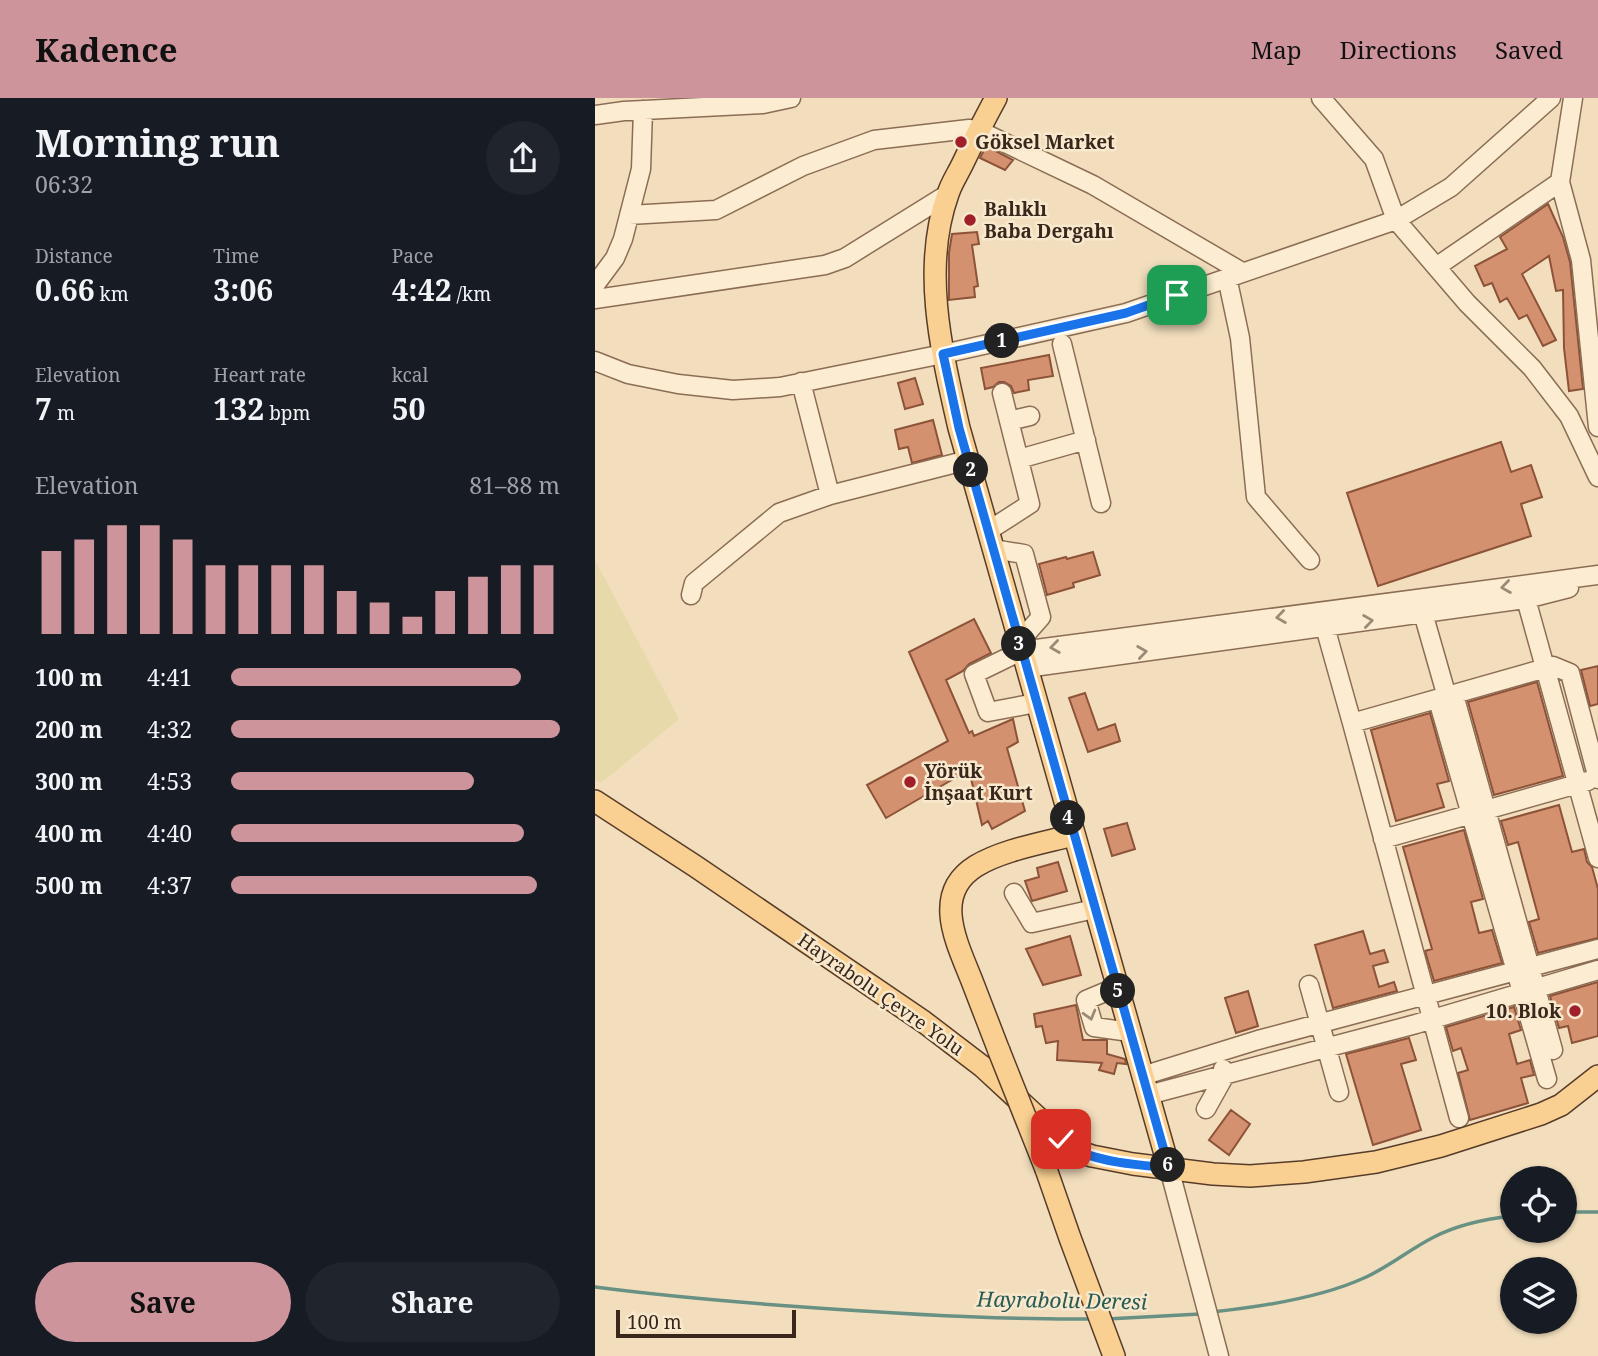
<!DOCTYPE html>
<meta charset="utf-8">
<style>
body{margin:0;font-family:"Noto Serif",serif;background:#20242c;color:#f1f3f6;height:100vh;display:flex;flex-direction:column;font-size:26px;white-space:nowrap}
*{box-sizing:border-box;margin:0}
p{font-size:23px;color:#9ea1a6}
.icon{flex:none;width:38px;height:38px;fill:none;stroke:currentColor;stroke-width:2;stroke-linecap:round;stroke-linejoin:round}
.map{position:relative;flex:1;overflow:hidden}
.panel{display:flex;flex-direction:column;background:#171b24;width:595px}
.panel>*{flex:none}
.fabs{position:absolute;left:905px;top:1068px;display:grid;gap:14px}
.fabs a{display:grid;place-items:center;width:77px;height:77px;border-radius:50%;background:#171b24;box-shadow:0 2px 5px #0004;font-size:35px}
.scale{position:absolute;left:21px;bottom:18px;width:180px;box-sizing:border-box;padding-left:7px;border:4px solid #39271b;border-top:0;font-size:19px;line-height:24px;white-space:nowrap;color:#39271b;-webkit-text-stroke:5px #f8e9ce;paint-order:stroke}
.pin{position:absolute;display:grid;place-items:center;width:60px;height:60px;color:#fff;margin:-30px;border-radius:14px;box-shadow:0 4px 10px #0006}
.km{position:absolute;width:35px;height:35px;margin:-18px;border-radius:50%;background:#222;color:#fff;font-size:19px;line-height:35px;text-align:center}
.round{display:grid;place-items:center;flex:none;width:74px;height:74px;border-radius:37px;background:#20242c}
.summary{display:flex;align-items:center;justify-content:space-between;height:119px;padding:0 35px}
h1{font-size:38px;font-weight:700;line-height:52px}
.stats{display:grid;grid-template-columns:repeat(3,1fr);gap:10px;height:119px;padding:7px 35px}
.stats div{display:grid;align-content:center}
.stats b{font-size:30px;font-weight:700}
.stats small{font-size:19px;font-weight:400}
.stats p{font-size:19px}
.chart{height:196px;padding:14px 35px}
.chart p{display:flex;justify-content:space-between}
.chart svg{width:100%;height:126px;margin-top:7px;stroke:#cd949b;stroke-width:6}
.action{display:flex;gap:14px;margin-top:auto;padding:14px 35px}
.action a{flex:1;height:80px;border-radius:42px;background:#cd949b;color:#111;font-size:28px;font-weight:700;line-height:80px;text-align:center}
.action a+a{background:#20242c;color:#f1f3f6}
ul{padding:0 35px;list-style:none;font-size:23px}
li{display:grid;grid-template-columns:112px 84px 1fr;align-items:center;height:52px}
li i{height:18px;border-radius:9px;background:#cd949b}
header{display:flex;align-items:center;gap:42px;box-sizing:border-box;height:98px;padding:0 35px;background:#cd949b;color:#111}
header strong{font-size:33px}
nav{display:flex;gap:38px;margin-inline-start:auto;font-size:24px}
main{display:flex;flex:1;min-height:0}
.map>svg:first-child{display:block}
.farmland{fill:#e8d9aa}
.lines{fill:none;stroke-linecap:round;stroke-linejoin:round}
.stream{stroke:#689184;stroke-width:3.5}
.building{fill:#d49170;stroke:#8d5338;stroke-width:2}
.minor-casing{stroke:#8b6d55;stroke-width:21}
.major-casing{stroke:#583c2a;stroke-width:24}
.minor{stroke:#fcecd1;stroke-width:18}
.major{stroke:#f9d091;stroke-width:21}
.major-bridge-casing{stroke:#583c2a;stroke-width:24;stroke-linecap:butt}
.major-bridge{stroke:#f9d091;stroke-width:21}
.oneway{stroke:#9a8a76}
.route-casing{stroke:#fff;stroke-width:14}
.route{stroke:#1a73e8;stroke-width:9}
.poi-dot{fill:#a01f2b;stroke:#f8e9ce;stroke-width:2.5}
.labels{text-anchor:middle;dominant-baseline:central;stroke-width:5;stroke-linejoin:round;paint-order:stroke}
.poi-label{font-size:19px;font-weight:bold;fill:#39271b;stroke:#f8e9ce;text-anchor:start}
.street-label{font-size:19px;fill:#39271b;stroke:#f8e9ce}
.water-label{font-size:21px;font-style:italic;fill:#295b53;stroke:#f8e9ce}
</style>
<header>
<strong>Kadence</strong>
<nav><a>Map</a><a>Directions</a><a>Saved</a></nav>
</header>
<main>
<section class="panel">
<div class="summary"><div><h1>Morning run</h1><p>06:32</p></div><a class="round"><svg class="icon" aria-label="share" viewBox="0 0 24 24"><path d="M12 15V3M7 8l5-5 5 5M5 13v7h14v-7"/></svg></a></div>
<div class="stats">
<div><p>Distance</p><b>0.66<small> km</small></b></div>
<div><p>Time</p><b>3:06</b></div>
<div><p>Pace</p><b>4:42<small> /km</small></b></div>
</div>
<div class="stats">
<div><p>Elevation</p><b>7<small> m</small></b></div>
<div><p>Heart rate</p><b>132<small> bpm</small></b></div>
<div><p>kcal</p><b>50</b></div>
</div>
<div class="chart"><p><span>Elevation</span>81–88 m</p>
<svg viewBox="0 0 160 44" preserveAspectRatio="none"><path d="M5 44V15M15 44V11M25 44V6M35 44V6M45 44V11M55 44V20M65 44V20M75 44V20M85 44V20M95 44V29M105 44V33M115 44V38M125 44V29M135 44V24M145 44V20M155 44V20"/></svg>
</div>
<ul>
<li><b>100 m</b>4:41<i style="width:88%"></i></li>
<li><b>200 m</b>4:32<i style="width:100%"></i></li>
<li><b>300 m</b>4:53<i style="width:74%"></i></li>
<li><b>400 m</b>4:40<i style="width:89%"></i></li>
<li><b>500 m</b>4:37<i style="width:93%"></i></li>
</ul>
<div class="action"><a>Save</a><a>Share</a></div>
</section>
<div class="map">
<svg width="1003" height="1258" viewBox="0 0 1003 1258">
<rect width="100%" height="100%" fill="#f2debd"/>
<path class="farmland" d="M0,462l84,159 -78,64 -6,-4z"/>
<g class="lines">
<path class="stream" d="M970,1114h33
M0,1189c69,9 139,15 208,20 96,7 193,13 289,12
M617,1214c48,-5 108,-14 152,-34 25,-11 46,-29 70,-41 25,-13 51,-18 78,-21
M512,1221l93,-5"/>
</g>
<path class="building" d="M391,48l27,14 -8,10 -25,-12z
M953,106l15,33 7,25 13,127 -14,2 -5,-43 -1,-58 -7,1 -7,-35 -27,18 34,66 -13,6 -16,-31 -8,4 -12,-21 -7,4 -8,-19 -8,3 -9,-20 32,-17 -7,-12z
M382,134l2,12 -7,1 6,41 -4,1 1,10 -26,3v-47l3,-19z
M454,257l4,21 -25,4 1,10 -15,3 -3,-7 -7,-4h-5l-6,5 -8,2 -4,-21z
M320,280l8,26 -18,5 -7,-26z
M338,322l9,35 -30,8 -4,-16 -9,2 -4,-19z
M906,344l10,30 20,-7 11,32 -21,7 10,32 -153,50 -31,-93z
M498,454l7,23 -27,8 1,4 -27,8 -8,-31 27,-7 1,2z
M379,521l17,34 -22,11 -6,7 -17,9 23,53 3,-2 2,5 39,-17 5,23 -11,6 18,63 -33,18 -4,-8 -6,4 -13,-55 -83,48 -19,-33 81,-44 -39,-89z
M1003,568v38l-8,2 -9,-36z
M942,584l26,94 -69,19 -26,-93z
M490,595l13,37 17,-6 5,17 -32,11 -19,-54z
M835,615l19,68 -12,3 7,23 -48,14 -25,-91z
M964,707l13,47 12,-3 3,13 5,5 6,22v49l-60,15 -9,-31 10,-3 -21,-77 -10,3 -7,-24z
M532,725l8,26 -23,7 -8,-27z
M869,732l19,69 -12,3 8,31 13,-3 10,33 -68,18 -9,-30 7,-2 -29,-102z
M463,764l9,29 -35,10 -7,-20 14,-4 -2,-9z
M768,833l7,23 14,-4 4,12 -15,4 6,21 15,-5 3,9 -64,17 -18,-63z
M475,838l11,39 -38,10 -17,-36z
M1003,884v54l-26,7 -4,-17 -9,2 -9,-32z
M653,893l10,35 -22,7 -11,-35z
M481,907l7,35h24v14l18,5 1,5 -9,-1 -3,11 -15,-4 3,-7 -45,-3 1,-19 -12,2 -4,-17 -6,1 -2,-13z
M919,909l7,23 -12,4 8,30 13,-4 4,15 -13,3 7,25 -58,17 -12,-47 10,-3 -7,-22 -8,3 -7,-24z
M814,940l7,22 -15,4 20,66 -48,15 -27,-91z
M636,1012l19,14 -21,31 -20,-15z"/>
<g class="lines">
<defs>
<path id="minor" d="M726,0l53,61 22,61 71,83 65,65 37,48 29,61
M978,0l-13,84 21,78 17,167
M0,17l29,-4 139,-7 28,-6
M34,117l87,-5 87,-44 71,-26 95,-11 9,1 115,55 149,87
M841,169l124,-85
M632,179l13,61 16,159 54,63
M0,187l20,-27 8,-19 18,-70 2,-59
M0,201l230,-34 20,-7 103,-64
M467,246l39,159
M0,263l33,13 50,10 55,6 47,-3 163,-33 183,-41 270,-93 55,-33 100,-89
M206,284l29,113
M414,323l21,-5
M424,361l67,-19
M393,433l42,-27 -28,-111
M398,451l31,5 17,63 -22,25
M96,497l3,-12 85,-70 51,-18 138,-35
M931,501l72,259
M828,515l24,84
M730,529l27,96 107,395
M431,570l500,-69 43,-11
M859,597l99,355
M843,602l109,379
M441,605l-48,9 -14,-38 47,-23 577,-76
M757,625l201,-57 17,7 28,106
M788,741l205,-58
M419,795l18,30 62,-14
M714,887l30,107
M522,889l-31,13 8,27 36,5
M547,978l116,-36 340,-91
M553,997l268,-71 182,-54
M611,1011l19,-34 -2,-6
M574,1070l50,188"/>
<path id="major" d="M401,0c-12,22 -23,44 -34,67 -5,10 -11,19 -14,29 -27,75 -6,159 11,234l210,740
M0,703l100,65 229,156 59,45 78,72 16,12 15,5 41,8 80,10 37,2 54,-4 72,-10 65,-16 100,-32 20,-9 37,-29
M404,953c-9,-23 -18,-47 -27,-70 -15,-38 -41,-87 4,-115 26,-16 67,-23 97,-31
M451,1071l24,69 44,118"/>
</defs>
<use href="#minor" class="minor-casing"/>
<use href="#major" class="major-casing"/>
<use href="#minor" class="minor"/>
<use href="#major" class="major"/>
<defs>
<path id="major-bridge" d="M404,953l47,118"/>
</defs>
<use href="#major-bridge" class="major-bridge-casing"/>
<use href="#major-bridge" class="major-bridge"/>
</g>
<defs><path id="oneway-chevron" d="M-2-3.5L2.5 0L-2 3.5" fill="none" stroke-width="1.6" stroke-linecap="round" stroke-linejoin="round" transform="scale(1.75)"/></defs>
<g class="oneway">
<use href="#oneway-chevron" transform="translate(911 489) rotate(172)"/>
<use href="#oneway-chevron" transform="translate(686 519) rotate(172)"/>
<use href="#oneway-chevron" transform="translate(773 523) rotate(-8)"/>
<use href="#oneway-chevron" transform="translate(460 549) rotate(172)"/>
<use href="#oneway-chevron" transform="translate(547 554) rotate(-8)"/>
<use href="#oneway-chevron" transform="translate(495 917) rotate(74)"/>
</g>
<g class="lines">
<defs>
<path id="route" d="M466,1041c6,5 12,10 19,13 27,11 60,13 89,16l-210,-740 -16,-74 183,-41 51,-18"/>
</defs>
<use href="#route" class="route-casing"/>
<use href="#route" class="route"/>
</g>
<g class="poi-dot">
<circle cx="366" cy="44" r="7"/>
<circle cx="375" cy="122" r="7"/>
<circle cx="315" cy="684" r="7"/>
<circle cx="980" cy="913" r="7"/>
</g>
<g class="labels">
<g class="poi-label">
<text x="380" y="44">Göksel Market</text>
<text x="389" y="111">Balıklı<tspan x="389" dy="22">Baba Dergahı</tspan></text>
<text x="329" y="673">Yörük<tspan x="329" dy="22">İnşaat Kurt</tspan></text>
<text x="966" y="913" text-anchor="end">10. Blok</text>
</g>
<g class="street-label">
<text transform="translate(286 896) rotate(35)">Hayrabolu Çevre Yolu</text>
</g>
<g class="water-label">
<text transform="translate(467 1202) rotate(1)">Hayrabolu Deresi</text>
</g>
</g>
</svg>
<div class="fabs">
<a><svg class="icon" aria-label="locate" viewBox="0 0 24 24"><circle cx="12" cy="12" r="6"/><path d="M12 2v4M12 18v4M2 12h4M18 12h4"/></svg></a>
<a><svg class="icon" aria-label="layers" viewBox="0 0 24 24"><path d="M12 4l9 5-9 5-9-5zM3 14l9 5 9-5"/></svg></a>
</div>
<div class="scale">100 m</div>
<div class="pin" style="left:582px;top:197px;background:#1e9e55"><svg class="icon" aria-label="arrive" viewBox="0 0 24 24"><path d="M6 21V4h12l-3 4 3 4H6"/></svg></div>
<div class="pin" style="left:466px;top:1041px;background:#d93025"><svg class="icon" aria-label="check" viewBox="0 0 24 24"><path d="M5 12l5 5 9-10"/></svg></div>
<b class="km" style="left:407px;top:243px">1</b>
<b class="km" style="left:376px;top:372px">2</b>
<b class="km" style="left:424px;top:546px">3</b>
<b class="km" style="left:473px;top:720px">4</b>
<b class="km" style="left:523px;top:893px">5</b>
<b class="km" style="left:573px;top:1067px">6</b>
</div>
</main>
